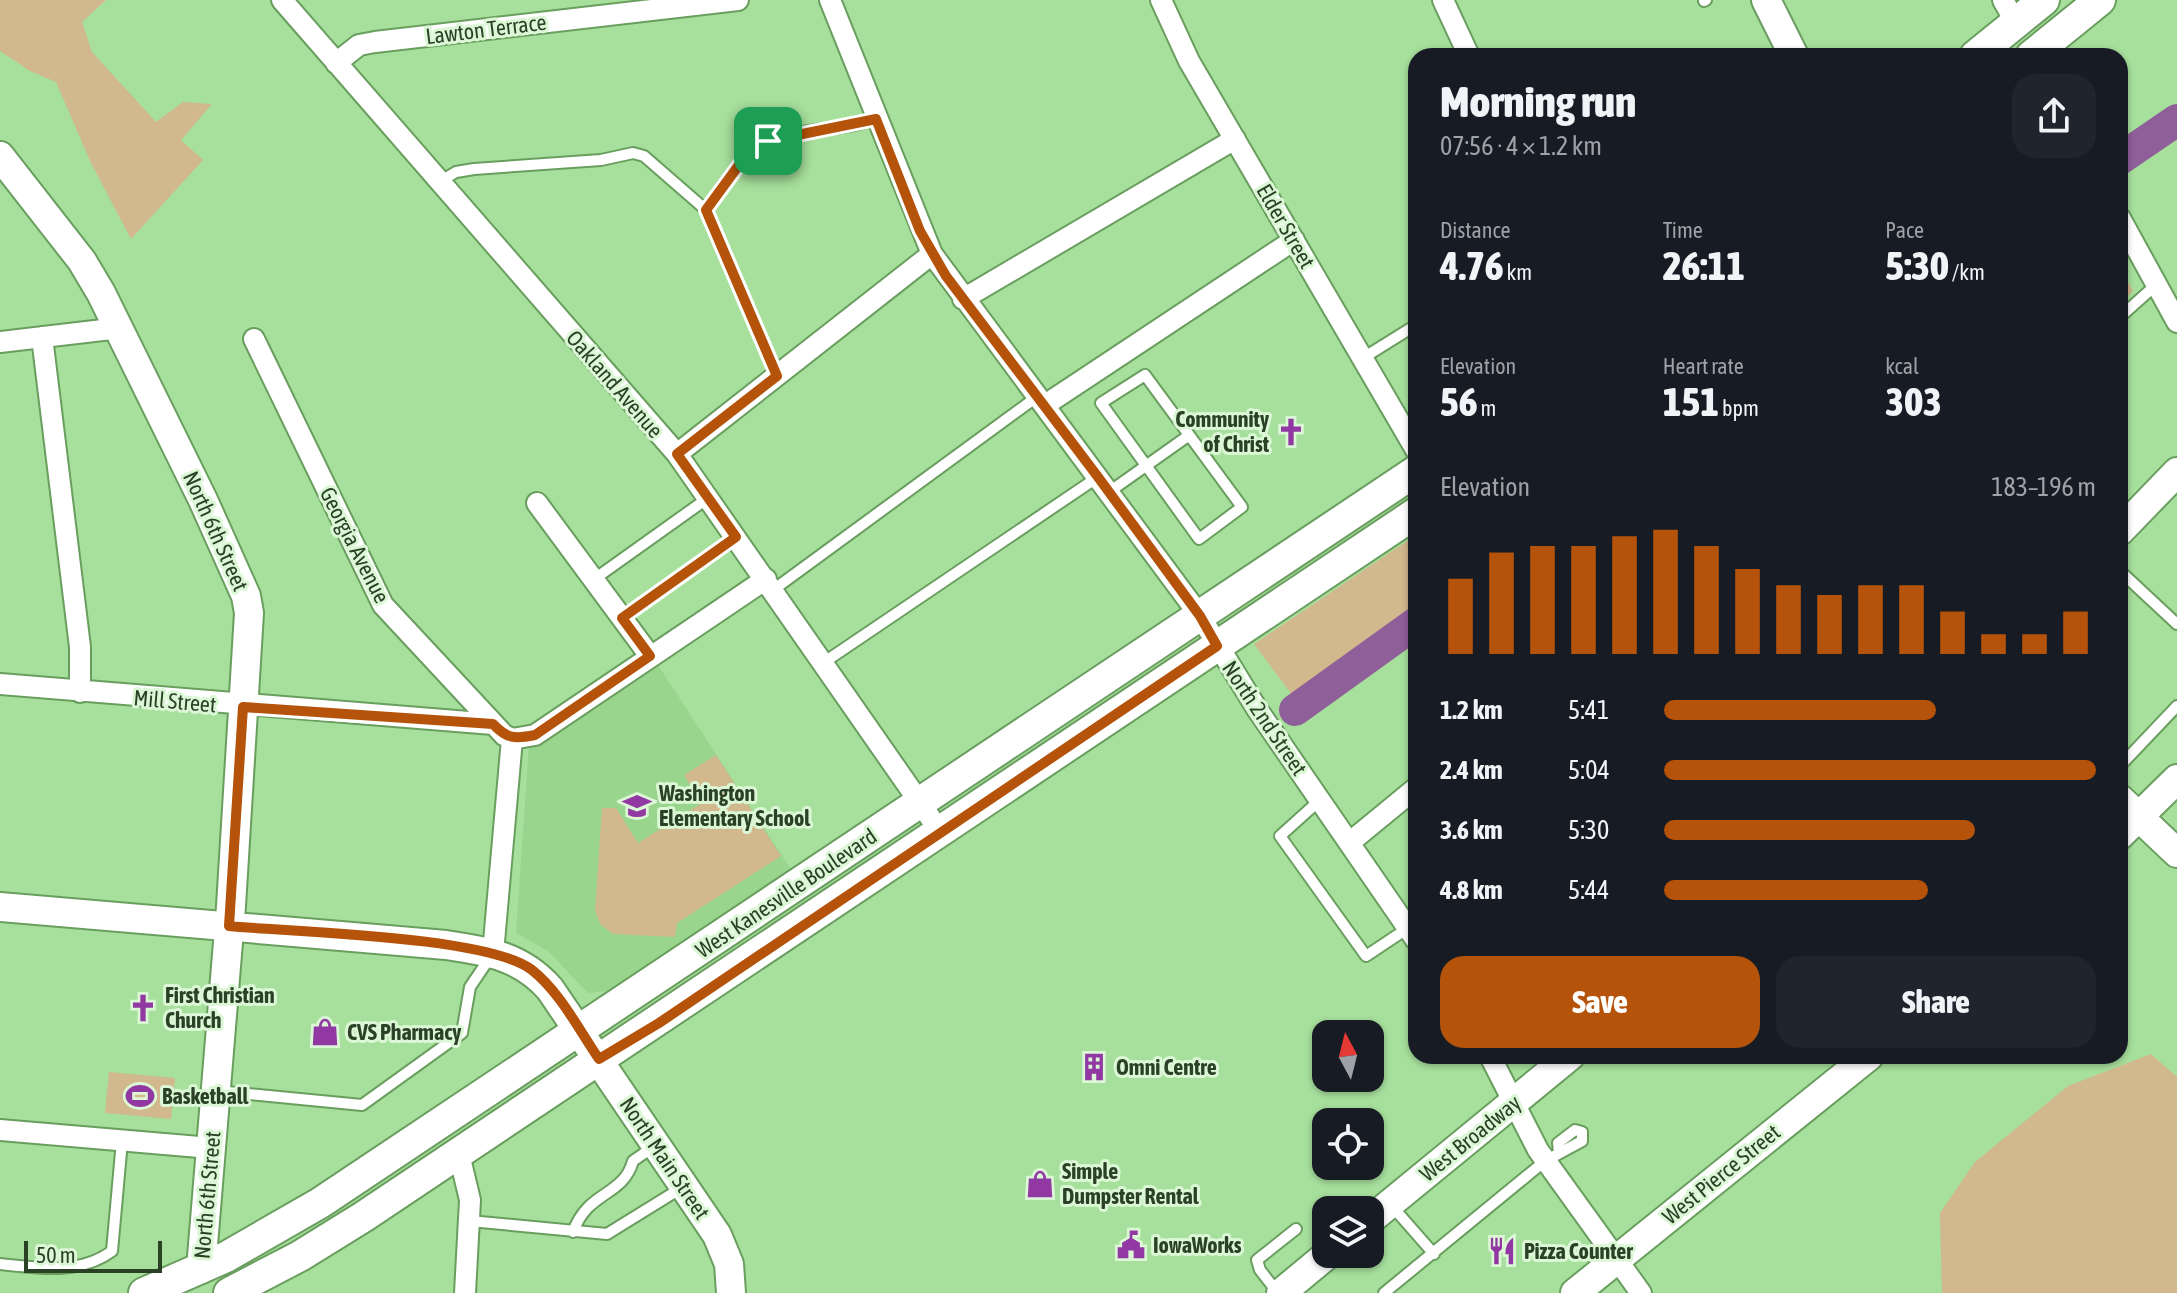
<!DOCTYPE html>
<meta charset="utf-8">
<style>
body{margin:0;font-family:"Asap Condensed",sans-serif;background:#20242c;color:#f1f3f6;height:100vh;display:flex;flex-direction:column;font-size:30px;white-space:nowrap}
*{box-sizing:border-box;margin:0}
p{font-size:26px;color:#9ea1a6}
.icon{flex:none;width:44px;height:44px;fill:none;stroke:currentColor;stroke-width:2;stroke-linecap:round;stroke-linejoin:round}
.map{position:relative;flex:1;overflow:hidden}
.panel{position:absolute;left:1408px;top:48px;width:720px;height:1016px;display:flex;flex-direction:column;background:#171b24;border-radius:24px;box-shadow:0 2px 6px #0004}
.panel>*{flex:none}
.needle{width:52px;rotate:353deg}
.buttons{position:absolute;left:1312px;top:1020px;display:grid;gap:16px}
.buttons a{display:grid;place-items:center;width:72px;height:72px;border-radius:16px;background:#171b24;box-shadow:0 2px 6px #0004;font-size:40px}
.scale{position:absolute;left:24px;bottom:20px;width:138px;box-sizing:border-box;padding-left:8px;border:4px solid #2a4126;border-top:0;font-size:22px;line-height:28px;white-space:nowrap;color:#2a4126;-webkit-text-stroke:6px #dbf7d6;paint-order:stroke}
.pin{position:absolute;display:grid;place-items:center;width:68px;height:68px;color:#fff;margin:-34px;border-radius:16px;box-shadow:0 4px 12px #0006}
.round{display:grid;place-items:center;flex:none;width:84px;height:84px;border-radius:24px;background:#20242c}
.headline{display:flex;align-items:center;justify-content:space-between;height:136px;padding:0 32px}
h1{font-size:44px;font-weight:800;line-height:60px}
.figures{display:grid;grid-template-columns:repeat(3,1fr);gap:12px;height:136px;padding:8px 32px}
.figures div{display:grid;align-content:center}
.figures b{font-size:40px;font-weight:800}
.figures small{font-size:22px;font-weight:400}
.figures p{font-size:22px}
.chart{height:224px;padding:16px 32px}
.chart p{display:flex;justify-content:space-between}
.chart svg{width:100%;height:144px;margin-top:8px;stroke:#b45309;stroke-width:6}
.primary-button{display:flex;gap:16px;margin-top:auto;padding:16px 32px}
.primary-button a{flex:1;height:92px;border-radius:24px;background:#b45309;color:#fff;font-size:32px;font-weight:800;line-height:92px;text-align:center}
.primary-button a+a{background:#20242c;color:#f1f3f6}
ul{padding:0 32px;list-style:none;font-size:26px}
li{display:grid;grid-template-columns:128px 96px 1fr;align-items:center;height:60px}
li i{height:20px;border-radius:10px;background:#b45309}
.map>svg:first-child{display:block}
.built{fill:#99d58d}
.green{fill:#d1b88d}
.lines{fill:none;stroke-linecap:round;stroke-linejoin:round}
.river{stroke:#8f5f99;stroke-width:32}
.lane-casing{stroke:#699e5f;stroke-width:14}
.street-casing{stroke:#699e5f;stroke-width:24}
.secondary-casing{stroke:#699e5f;stroke-width:32}
.primary-casing{stroke:#699e5f;stroke-width:34}
.lane{stroke:#fff;stroke-width:10}
.street{stroke:#fff;stroke-width:20}
.secondary{stroke:#fff;stroke-width:28}
.primary{stroke:#fff;stroke-width:30}
.route-casing{stroke:#fff;stroke-width:16}
.route{stroke:#b45309;stroke-width:10}
.labels{text-anchor:middle;dominant-baseline:central;stroke-width:6;stroke-linejoin:round;paint-order:stroke}
.street-label{font-size:22px;fill:#2a4126;stroke:#dbf7d6}
.poi-label{font-size:22px;font-weight:bold;fill:#2a4126;stroke:#dbf7d6;text-anchor:start}
</style>
<div class="map">
<svg width="2177" height="1293" viewBox="0 0 2177 1293">
<rect width="100%" height="100%" fill="#a7df9c"/>
<path class="built" d="M658,665l134,206 -185,120 -19,2 -40,-42 -32,-18 13,-188z"/>
<path class="green" d="M0,0h106l-24,22 10,30 64,70 27,-20 29,2 -31,36 22,20 -72,79 -40,-76 -35,-81 -26,-11 -30,-20z
M2120,267l13,24 -13,13z
M1416,535v97l-109,83 -53,-71z
M716,755l65,101 -104,67 -2,14 -62,-3 -13,-10 -5,-13 7,-103h14l22,35 64,-40 -18,-28z
M2151,1054l26,23v216h-235l-2,-80 35,-51 93,-76z
M109,1072l66,6 -4,41 -66,-6z"/>
<g class="lines">
<path class="river" d="M2120,159l57,-39
M1295,710l121,-87"/>
<defs>
<path id="lane" d="M1704,1l2,-1
M439,182l17,-10 18,-3 127,-9 32,-7 11,3 62,54 71,166
M706,210c16,-24 35,-55 61,-68 33,-16 75,-10 109,-23
M2120,317l37,-33
M1363,358l53,-33
M1145,375l97,132 -43,32 -98,-136z
M1109,492l79,-56
M2120,571l57,53
M593,580l115,-82
M773,590l265,-194
M622,618l114,-81
M823,663l275,-186
M2120,766l57,-60
M1320,800l-40,36 86,120 42,-28
M217,1091l145,14 100,-72 8,-46 21,-31
M1391,1205l43,49
M470,1221l137,13 76,-47
M573,1232c15,-42 50,-35 60,-71l20,-14
M0,1264c38,4 80,11 112,-13l10,-110
M1278,1293l-18,-23 -3,-10 39,-31
M1384,1293l161,-132 37,-20v-9l-7,-2 -17,13 1,9"/>
<path id="street" d="M282,0l395,454 264,379
M830,0l102,254 268,362 57,93 159,231
M1161,0l28,61 227,389
M1443,0l26,56
M2003,0l13,23
M336,63l23,-18 16,-3 363,-42
M2120,218l57,104
M963,299l272,-160
M42,337l38,310v45
M254,339l129,266 121,130 8,4 23,-4 231,-156
M0,342l120,-14
M1045,405l249,-165
M677,454l255,-200
M537,503l113,153
M0,684l493,40
M1349,843l67,-55
M493,953l19,-214
M1490,1056l48,94 103,143
M0,1130l211,18
M459,1154l11,46 -5,93"/>
<path id="secondary" d="M1766,0l28,56
M0,156l82,105 19,32 102,207 43,96 3,17 -18,293 -30,363
M2120,531l57,-59
M2120,799l57,54
M2120,835l57,-56
M0,907l446,38c41,6 75,11 104,44l167,246 12,29 2,29
M1370,1220l200,-164
M1281,1293l47,-39
M1575,1293l294,-237"/>
<path id="primary" d="M1975,56l69,-56
M2031,56l69,-56
M144,1293l82,-36 94,-54 1096,-732
M229,1293l71,-37 63,-39 1053,-704"/>
</defs>
<use href="#lane" class="lane-casing"/>
<use href="#street" class="street-casing"/>
<use href="#secondary" class="secondary-casing"/>
<use href="#primary" class="primary-casing"/>
<use href="#lane" class="lane"/>
<use href="#street" class="street"/>
<use href="#secondary" class="secondary"/>
<use href="#primary" class="primary"/>
</g>
<g class="lines">
<defs>
<path id="route" d="M876,119l44,112 26,45 152,201 102,139 17,30 -558,377 -60,36c-20,-29 -39,-67 -67,-89 -44,-34 -239,-38 -303,-44l14,-219 250,17c14,15 22,15 42,11l115,-79 -28,-38 114,-81 -59,-83 100,-78 -71,-166 33,-45 29,-24z"/>
</defs>
<use href="#route" class="route-casing"/>
<use href="#route" class="route"/>
</g>
<defs>
<symbol id="church-bare" viewBox="-9 -9 18 18"><path d="M-1.2-6h2.4v3.5h3.3v2.4h-3.3V6h-2.4V-.1h-3.3v-2.4h3.3Z" fill="#9138a3" stroke="#dbf7d6" stroke-width="2.5" paint-order="stroke"/></symbol>
<symbol id="school-bare" viewBox="-9 -9 18 18"><path d="M0-5L7-2L0 1L-7-2ZM-4 1L0 2.5L4 1V4Q0 6-4 4Z" fill="#9138a3" stroke="#dbf7d6" stroke-width="2.5" paint-order="stroke"/></symbol>
<symbol id="shop-bare" viewBox="-9 -9 18 18"><path d="M-5-2.5h2.3a2.7 3.5 0 0 1 5.4 0H5L5.5 6h-11ZM-1.5-2.5h3a1.5 2.3 0 0 0-3 0Z" fill="#9138a3" stroke="#dbf7d6" stroke-width="2.5" paint-order="stroke"/></symbol>
<symbol id="building-bare" viewBox="-9 -9 18 18"><path d="M-4-6H4V6H1V3H-1V6H-4ZM-2.5-4.3h1.7v1.8h-1.7ZM.8-4.3h1.7v1.8H.8ZM-2.5-1h1.7V.8h-1.7ZM.8-1h1.7V.8H.8Z" fill="#9138a3" stroke="#dbf7d6" stroke-width="2.5" paint-order="stroke"/></symbol>
<symbol id="stadium-bare" viewBox="-9 -9 18 18"><path d="M0-5a6.5 5 0 1 0 0 10a6.5 5 0 1 0 0-10ZM-3.5-1.8h7v3.6h-7Z" fill="#9138a3" stroke="#dbf7d6" stroke-width="2.5" paint-order="stroke"/></symbol>
<symbol id="civic-bare" viewBox="-9 -9 18 18"><path d="M-.6-6.5H3V-4.5H.6V-3L4-1V1h2V6H-6V1h2V-1L-.6-3ZM-1.2 2.5V6h2.4V2.5Z" fill="#9138a3" stroke="#dbf7d6" stroke-width="2.5" paint-order="stroke"/></symbol>
<symbol id="restaurant-bare" viewBox="-9 -9 18 18"><path d="M-5-6h1v4h1v-4h1v4h1v-4h1v5L-1.5 .5V6h-2V.5L-5-1ZM5-6V6H3V1.5H1.5Q1.5-4 5-6Z" fill="#9138a3" stroke="#dbf7d6" stroke-width="2.5" paint-order="stroke"/></symbol>
</defs>
<g fill-rule="evenodd">
<use href="#church-bare" x="1271" y="412" width="40" height="40"/>
<use href="#school-bare" x="617" y="786" width="40" height="40"/>
<use href="#church-bare" x="123" y="988" width="40" height="40"/>
<use href="#shop-bare" x="305" y="1012" width="40" height="40"/>
<use href="#building-bare" x="1074" y="1047" width="40" height="40"/>
<use href="#stadium-bare" x="120" y="1076" width="40" height="40"/>
<use href="#shop-bare" x="1020" y="1164" width="40" height="40"/>
<use href="#civic-bare" x="1111" y="1225" width="40" height="40"/>
<use href="#restaurant-bare" x="1482" y="1231" width="40" height="40"/>
</g>
<g class="labels">
<g class="street-label">
<text transform="translate(486 29) rotate(-7)">Lawton Terrace</text>
<text transform="translate(1286 226) rotate(60)">Elder Street</text>
<text transform="translate(615 384) rotate(49)">Oakland Avenue</text>
<text transform="translate(216 531) rotate(66)">North 6th Street</text>
<text transform="translate(355 545) rotate(63)">Georgia Avenue</text>
<text transform="translate(175 701) rotate(5)">Mill Street</text>
<text transform="translate(1265 718) rotate(56)">North 2nd Street</text>
<text transform="translate(786 893) rotate(-34)">West Kanesville Boulevard</text>
<text transform="translate(1470 1138) rotate(-39)">West Broadway</text>
<text transform="translate(665 1158) rotate(56)">North Main Street</text>
<text transform="translate(1721 1174) rotate(-39)">West Pierce Street</text>
<text transform="translate(207 1195) rotate(-85)">North 6th Street</text>
</g>
<g class="poi-label">
<text x="1269" y="419" text-anchor="end">Community<tspan x="1269" dy="25">of Christ</tspan></text>
<text x="659" y="793">Washington<tspan x="659" dy="25">Elementary School</tspan></text>
<text x="165" y="995">First Christian<tspan x="165" dy="25">Church</tspan></text>
<text x="347" y="1032">CVS Pharmacy</text>
<text x="1116" y="1067">Omni Centre</text>
<text x="162" y="1096">Basketball</text>
<text x="1062" y="1171">Simple<tspan x="1062" dy="25">Dumpster Rental</tspan></text>
<text x="1153" y="1245">IowaWorks</text>
<text x="1524" y="1251">Pizza Counter</text>
</g>
</g>
</svg>
<div class="buttons">
<a><svg class="needle" viewBox="-14 -14 28 28"><path d="M0-13l5 13h-10z" fill="#e53935"/><path d="M0 13l5-13h-10z" fill="#9ea1a6"/></svg></a>
<a><svg class="icon" aria-label="locate" viewBox="0 0 24 24"><circle cx="12" cy="12" r="6"/><path d="M12 2v4M12 18v4M2 12h4M18 12h4"/></svg></a>
<a><svg class="icon" aria-label="layers" viewBox="0 0 24 24"><path d="M12 4l9 5-9 5-9-5zM3 14l9 5 9-5"/></svg></a>
</div>
<div class="scale">50 m</div>
<div class="pin" style="left:768px;top:141px;background:#1e9e55"><svg class="icon" aria-label="arrive" viewBox="0 0 24 24"><path d="M6 21V4h12l-3 4 3 4H6"/></svg></div>
<section class="panel">
<div class="headline"><div><h1>Morning run</h1><p>07:56 · 4 × 1.2 km</p></div><a class="round"><svg class="icon" aria-label="share" viewBox="0 0 24 24"><path d="M12 15V3M7 8l5-5 5 5M5 13v7h14v-7"/></svg></a></div>
<div class="figures">
<div><p>Distance</p><b>4.76<small> km</small></b></div>
<div><p>Time</p><b>26:11</b></div>
<div><p>Pace</p><b>5:30<small> /km</small></b></div>
</div>
<div class="figures">
<div><p>Elevation</p><b>56<small> m</small></b></div>
<div><p>Heart rate</p><b>151<small> bpm</small></b></div>
<div><p>kcal</p><b>303</b></div>
</div>
<div class="chart"><p><span>Elevation</span>183–196 m</p>
<svg viewBox="0 0 160 44" preserveAspectRatio="none"><path d="M5 44V21M15 44V13M25 44V11M35 44V11M45 44V8M55 44V6M65 44V11M75 44V18M85 44V23M95 44V26M105 44V23M115 44V23M125 44V31M135 44V38M145 44V38M155 44V31"/></svg>
</div>
<ul>
<li><b>1.2 km</b>5:41<i style="width:63%"></i></li>
<li><b>2.4 km</b>5:04<i style="width:100%"></i></li>
<li><b>3.6 km</b>5:30<i style="width:72%"></i></li>
<li><b>4.8 km</b>5:44<i style="width:61%"></i></li>
</ul>
<div class="primary-button"><a>Save</a><a>Share</a></div>
</section>
</div>
